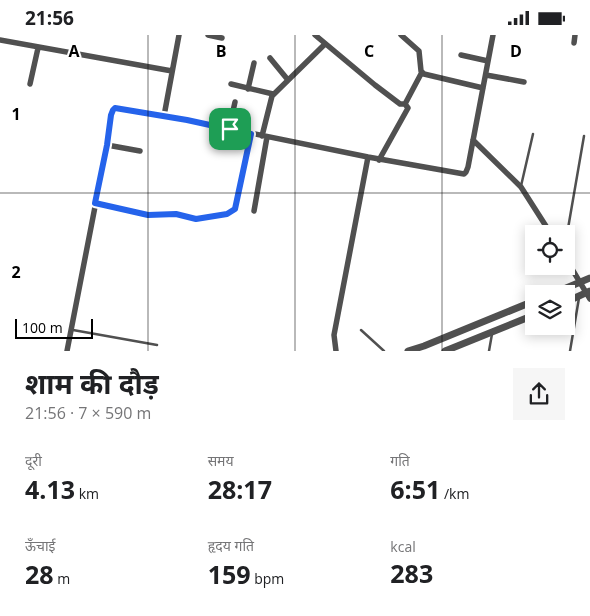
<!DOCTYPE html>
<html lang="hi">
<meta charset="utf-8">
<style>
body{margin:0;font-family:"Open Sans","Noto Sans Devanagari",sans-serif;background:#f6f6f6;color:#202124;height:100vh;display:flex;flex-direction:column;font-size:19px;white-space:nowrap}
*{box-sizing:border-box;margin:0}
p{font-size:16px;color:#757577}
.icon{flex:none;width:28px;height:28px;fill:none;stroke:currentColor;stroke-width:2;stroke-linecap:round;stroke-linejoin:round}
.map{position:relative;height:316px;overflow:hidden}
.sheet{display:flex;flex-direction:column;background:#fff;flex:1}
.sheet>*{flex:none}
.controls{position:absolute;left:525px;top:190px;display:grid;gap:10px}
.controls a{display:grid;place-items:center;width:50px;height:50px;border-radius:0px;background:#fff;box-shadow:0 2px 12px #0003;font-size:25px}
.scale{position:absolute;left:15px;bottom:12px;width:78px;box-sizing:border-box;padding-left:5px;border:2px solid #000;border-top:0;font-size:14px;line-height:18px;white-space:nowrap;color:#000;-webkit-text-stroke:4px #fff;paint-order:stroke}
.pin{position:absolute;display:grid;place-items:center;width:42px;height:42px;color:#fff;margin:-21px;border-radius:10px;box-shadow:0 2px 8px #0006}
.round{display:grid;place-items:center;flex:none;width:52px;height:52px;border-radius:0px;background:#f6f6f6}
.summary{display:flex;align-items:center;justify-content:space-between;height:85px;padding:0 25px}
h1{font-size:28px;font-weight:700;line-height:38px}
.metrics{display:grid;grid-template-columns:repeat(3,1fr);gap:8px;height:85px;padding:5px 25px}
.metrics div{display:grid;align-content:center}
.metrics b{font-size:25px;font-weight:700}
.metrics small{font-size:14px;font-weight:400}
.metrics p{font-size:14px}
.status{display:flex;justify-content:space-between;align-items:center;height:35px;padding:0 25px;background:#fff;direction:ltr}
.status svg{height:14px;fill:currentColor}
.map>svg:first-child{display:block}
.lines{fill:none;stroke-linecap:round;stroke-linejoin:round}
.service{stroke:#505050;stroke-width:2.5}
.minor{stroke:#505050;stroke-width:5.5}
.tertiary{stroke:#505050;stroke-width:7}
.route-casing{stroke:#fff;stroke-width:10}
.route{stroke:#2563eb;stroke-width:6}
.grid{fill:none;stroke:#000;stroke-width:1;stroke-opacity:0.55}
.grid-label{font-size:16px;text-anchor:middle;font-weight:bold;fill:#000;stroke:#fff;stroke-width:4;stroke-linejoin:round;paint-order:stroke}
</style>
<div class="status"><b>21:56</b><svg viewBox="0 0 49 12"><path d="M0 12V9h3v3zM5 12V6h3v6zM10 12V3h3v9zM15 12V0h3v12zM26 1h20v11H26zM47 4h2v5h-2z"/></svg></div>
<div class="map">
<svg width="590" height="316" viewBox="0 0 590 316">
<rect width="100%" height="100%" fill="#fff"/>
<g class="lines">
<path class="service" d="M521,151l12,-52
M566,205l18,-104
M73,295l84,15
M361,295l23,21
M489,316l3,-17
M570,316l9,-53"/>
<path class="minor" d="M208,0l14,3
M315,0l60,50 25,19h5l17,-32
M401,0l18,16 2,20 3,3 59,14
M0,5l172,31
M574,8l1,-8
M461,20l27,6
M270,23l18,22
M486,40l38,7
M30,49l8,-36
M231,49l42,10
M248,54l6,-26
M164,81l15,-81
M229,94l6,-27
M262,101l10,-40 53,-52
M473,105l48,47 30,47
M107,110l33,6
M379,125l29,-52 -3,-4
M95,168l53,12 28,-1 20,5 35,-7 5,-6 15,-72
M254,176l13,-74
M566,224l24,40
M67,316l40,-206 4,-30 2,-5 2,-2 72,12 181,37 96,17 2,-2 2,-5 25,-132
M336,316l-2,-16 34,-178"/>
<path class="tertiary" d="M552,259l38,-16
M566,267l24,-11
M408,316l16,-5 110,-45
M445,316l89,-36"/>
</g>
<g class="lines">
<defs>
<path id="route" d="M115,73l72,12 64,14 -16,75 -8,5 -31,5 -20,-5 -28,1 -53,-12 12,-58 4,-30 2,-5z"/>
</defs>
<use href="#route" class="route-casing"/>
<use href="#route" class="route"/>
</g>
<path class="grid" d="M148,0v316M295,0v316M442,0v316M0,158h590"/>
<g class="grid-label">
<text x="74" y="22">A</text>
<text x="221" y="22">B</text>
<text x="369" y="22">C</text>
<text x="516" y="22">D</text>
<text x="16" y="85">1</text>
<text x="16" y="243">2</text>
</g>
</svg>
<div class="controls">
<a><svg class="icon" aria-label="locate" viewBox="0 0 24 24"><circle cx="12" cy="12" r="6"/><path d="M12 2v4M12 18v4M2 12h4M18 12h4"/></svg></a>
<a><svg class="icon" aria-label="layers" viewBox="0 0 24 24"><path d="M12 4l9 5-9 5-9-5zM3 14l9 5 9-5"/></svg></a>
</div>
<div class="scale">100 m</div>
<div class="pin" style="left:230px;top:94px;background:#1e9e55"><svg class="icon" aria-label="arrive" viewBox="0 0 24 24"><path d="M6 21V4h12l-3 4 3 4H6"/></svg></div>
</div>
<section class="sheet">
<div class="summary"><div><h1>शाम की दौड़</h1><p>21:56 · 7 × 590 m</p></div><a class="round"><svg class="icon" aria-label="share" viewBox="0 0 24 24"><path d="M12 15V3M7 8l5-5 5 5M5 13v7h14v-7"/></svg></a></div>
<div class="metrics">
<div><p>दूरी</p><b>4.13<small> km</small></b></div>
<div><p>समय</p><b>28:17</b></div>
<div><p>गति</p><b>6:51<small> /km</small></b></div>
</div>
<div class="metrics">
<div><p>ऊँचाई</p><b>28<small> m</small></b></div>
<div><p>हृदय गति</p><b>159<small> bpm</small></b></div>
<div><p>kcal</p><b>283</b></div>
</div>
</section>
